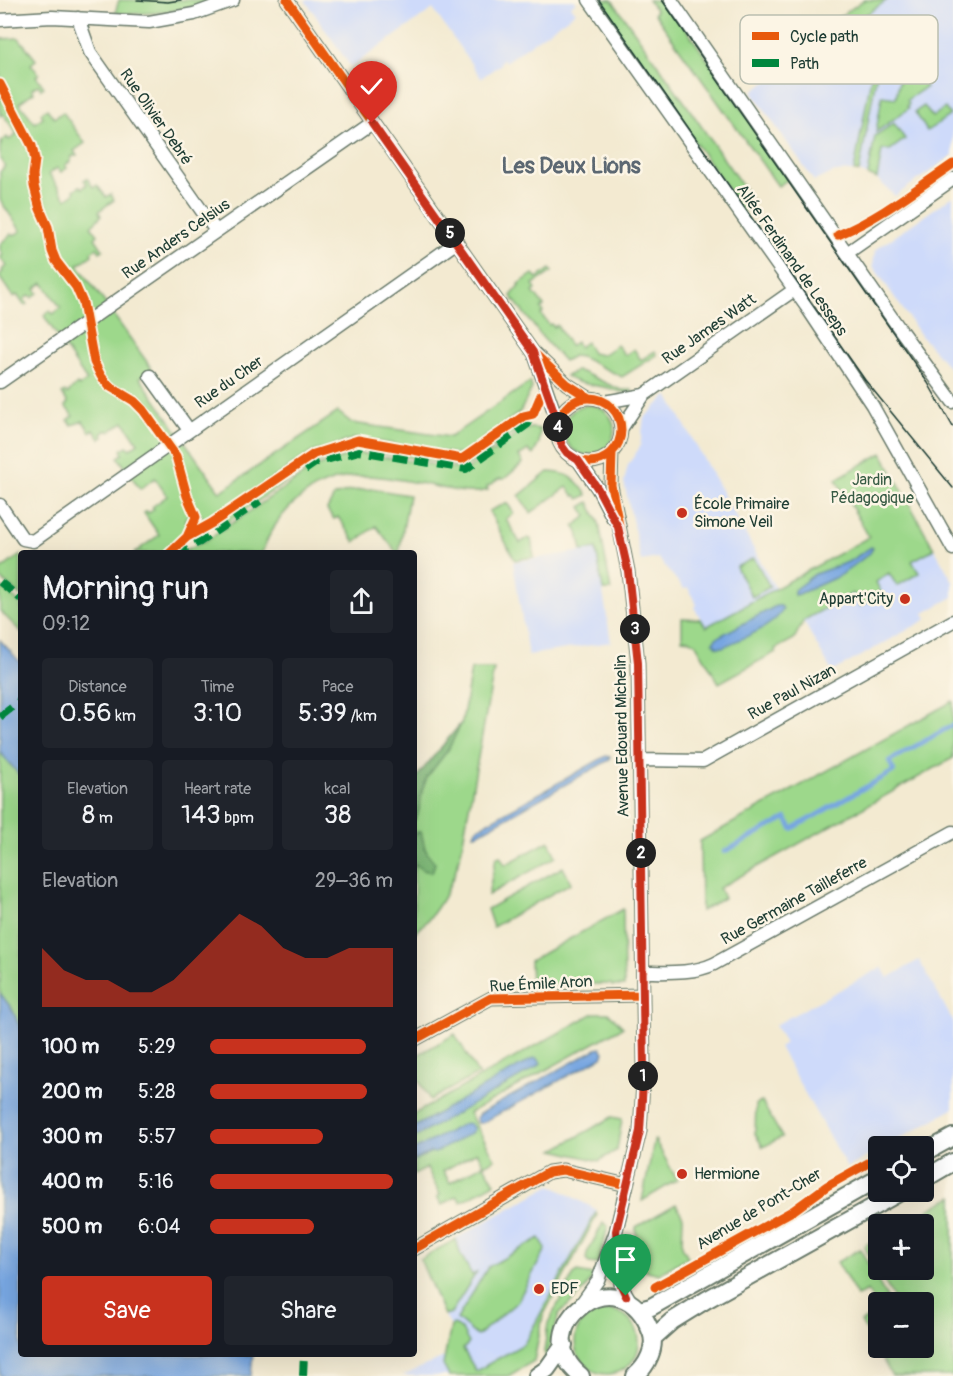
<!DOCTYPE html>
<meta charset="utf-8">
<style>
body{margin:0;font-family:Pangolin,sans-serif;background:#20242c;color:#f1f3f6;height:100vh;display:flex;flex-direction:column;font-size:22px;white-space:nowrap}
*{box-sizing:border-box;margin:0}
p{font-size:20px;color:#9ea1a6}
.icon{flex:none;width:33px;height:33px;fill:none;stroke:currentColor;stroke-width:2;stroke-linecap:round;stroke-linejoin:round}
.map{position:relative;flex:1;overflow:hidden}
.sheet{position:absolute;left:18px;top:550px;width:399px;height:807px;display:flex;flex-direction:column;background:#171b24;border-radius:6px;box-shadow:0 6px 24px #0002}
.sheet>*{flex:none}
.fabs{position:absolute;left:868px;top:1136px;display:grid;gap:12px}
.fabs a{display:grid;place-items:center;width:66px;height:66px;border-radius:6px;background:#171b24;box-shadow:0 6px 24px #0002;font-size:30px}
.pin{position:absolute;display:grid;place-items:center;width:51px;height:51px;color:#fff;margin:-62px -26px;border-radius:50% 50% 50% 0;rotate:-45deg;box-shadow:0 0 6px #0007}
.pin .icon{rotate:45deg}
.km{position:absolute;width:30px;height:30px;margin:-15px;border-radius:50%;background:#222;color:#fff;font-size:16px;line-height:30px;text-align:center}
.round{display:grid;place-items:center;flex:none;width:63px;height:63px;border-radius:6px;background:#20242c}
.head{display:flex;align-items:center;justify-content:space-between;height:102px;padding:0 24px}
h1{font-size:33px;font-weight:600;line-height:45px}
.metrics{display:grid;grid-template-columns:repeat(3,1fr);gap:9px;height:102px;padding:6px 24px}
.metrics div{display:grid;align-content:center;border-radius:6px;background:#20242c;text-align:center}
.metrics b{font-size:26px;font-weight:600}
.metrics small{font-size:16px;font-weight:400}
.metrics p{font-size:16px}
.chart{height:168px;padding:12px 24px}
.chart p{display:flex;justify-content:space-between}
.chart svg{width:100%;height:108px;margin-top:6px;fill:#c8321e;opacity:.7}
.cta{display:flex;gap:12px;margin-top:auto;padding:12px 24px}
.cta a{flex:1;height:69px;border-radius:6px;background:#c8321e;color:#fff;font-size:24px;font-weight:600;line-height:69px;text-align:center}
.cta a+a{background:#20242c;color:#f1f3f6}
ul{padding:0 24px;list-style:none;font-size:20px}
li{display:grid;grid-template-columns:96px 72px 1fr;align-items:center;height:45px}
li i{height:15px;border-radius:8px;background:#c8321e}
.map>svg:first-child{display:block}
.built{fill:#cedafa}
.green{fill:#9dd88b;stroke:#5e8a60;stroke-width:1.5;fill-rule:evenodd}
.forest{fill:#7eb877;stroke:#4e7a56;stroke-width:1.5}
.water{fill:#77a6e1;stroke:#4b728a;stroke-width:1.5}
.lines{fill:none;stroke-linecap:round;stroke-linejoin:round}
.stream{stroke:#77a6e1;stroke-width:4.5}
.street-casing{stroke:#697a6b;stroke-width:15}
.secondary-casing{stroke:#697a6b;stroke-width:20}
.street{stroke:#fff;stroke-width:12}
.secondary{stroke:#fff;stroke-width:16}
.tram{stroke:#1f3d34;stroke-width:1.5}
.quiet{stroke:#00873e;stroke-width:8;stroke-dasharray:15 8;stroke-linecap:butt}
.cycleway-casing{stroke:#fcf5e5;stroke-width:13}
.cycleway{stroke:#e8590c;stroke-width:9}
.route-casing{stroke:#fff;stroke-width:12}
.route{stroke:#c8321e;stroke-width:8}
.poi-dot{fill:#c8321e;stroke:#fcf5e5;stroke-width:2}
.labels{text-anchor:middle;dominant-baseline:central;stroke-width:5;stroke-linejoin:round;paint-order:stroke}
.street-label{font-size:16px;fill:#1f3d34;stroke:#fcf5e5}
.park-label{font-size:16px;fill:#385c45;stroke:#fcf5e5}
.poi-label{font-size:16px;fill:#1f3d34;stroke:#fcf5e5;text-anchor:start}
.district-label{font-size:22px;font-weight:bold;fill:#5c6872;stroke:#fcf5e5}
.key{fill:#fcf5e5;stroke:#babeb0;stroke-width:1.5}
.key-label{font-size:16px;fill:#1f3d34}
</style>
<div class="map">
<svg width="953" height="1376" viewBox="0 0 953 1376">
<rect width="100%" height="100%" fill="#fcf5e5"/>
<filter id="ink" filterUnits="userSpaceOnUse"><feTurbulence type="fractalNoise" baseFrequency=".0167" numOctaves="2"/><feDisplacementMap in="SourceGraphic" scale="12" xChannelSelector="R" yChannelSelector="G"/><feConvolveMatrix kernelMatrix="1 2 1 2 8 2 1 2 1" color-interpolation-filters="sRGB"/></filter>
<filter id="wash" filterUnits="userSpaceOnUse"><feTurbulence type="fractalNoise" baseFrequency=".008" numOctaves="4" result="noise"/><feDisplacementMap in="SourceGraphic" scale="24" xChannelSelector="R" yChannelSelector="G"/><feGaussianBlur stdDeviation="1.35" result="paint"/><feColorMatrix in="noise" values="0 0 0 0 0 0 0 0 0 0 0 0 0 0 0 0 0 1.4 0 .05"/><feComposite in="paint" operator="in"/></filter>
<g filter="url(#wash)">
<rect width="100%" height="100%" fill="#f3ead1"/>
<path class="built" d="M305,0h269l2,2 -5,4 5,6 -71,50 -2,-3 -3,3 1,2 -20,14 -48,-69 -82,58z
M883,0h70v155l-58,41 -17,-16 -21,-9 -22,1 -21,9 -62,-89z
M953,196v176l-31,-35 -49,-71 2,-16z
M668,395l108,194 -70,39 -12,-21 3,-2 -9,-17 -4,1 -26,-31 -17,3 -17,-79 4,-17 12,-18 4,-29z
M914,512l39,70v15l-29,16 3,6 -95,53 -49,-87z
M596,549l15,93 -83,13 -15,-93z
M919,960l34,61v88l-67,37h-7v4l-32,18 -68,-121 6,-4 -10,-18 107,-58 6,11z
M551,1185l46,25 -73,134 -57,32h-65l42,-19 7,-31 -12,-20 -19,-47z"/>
<path class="green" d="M119,0h99c-34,11 -67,16 -103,13z
M595,0h17l76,107 66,96 -11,8z
M648,0h18l124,178 -12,8 -124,-173 2,-2z
M864,0h23l-53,37 -8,-11z
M19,38l17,22 -5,4 8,10 -3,2 8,11 -3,2 -3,-4 -6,4 2,3 -15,11 16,20 8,-6 -2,-4 6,-4 7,9 9,-6 22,31 -11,8 3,5h-5l-1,5 -6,4 2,3 -6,4 -4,-4 -8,6 17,25 9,-6 -1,-3 6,-4 2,2 5,-4 -3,-4 3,-2 6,9 4,-2 9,12 5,-3 3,6 -15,11 2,5 -10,10 7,9 -3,3 8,12 -3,2 -3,-4 -6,4 1,3 -14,10 74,104 -12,9 80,114 118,-80 14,11 98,14 80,-55 2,6 -12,24 -58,43 -106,-17 -45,15 -101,68 -6,-3 -9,-8 -10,9 4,7 -1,4 -25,23h-29l25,-18 -15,-22 3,-2 2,2 5,-4 -2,-2 15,-11 -12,-18 -15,11 -22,-32 5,-3 -2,-4 6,-4 3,3 8,-6 -14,-21 -15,10 -2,-2 -5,4 1,3 -3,2 -6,-9 -4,2 -7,-11 -11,4 -4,-5 5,-4 -8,-10 3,-3 -6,-9 3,-2 2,2 10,-10 2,2 8,-5 -43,-65 6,-5 3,3 8,-6 -18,-25 -8,6 3,4 -6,5 -2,-3 -6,4 3,5 -3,1 -7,-10 -4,2 -13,-19v-4l3,-2 -1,-2 4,-4 -6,-9 3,-2 -3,-5v-6l11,-10 2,2 8,-5 -21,-31v-28l5,-6 -5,-7v-13l2,-2 -1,-2 6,-5 2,3 8,-6 -14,-20 -3,2v-77z
M904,55l22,32 -19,13 2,4 -2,2 2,2 -33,24 6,-36 14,2z
M872,72h5l-18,100 -5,-1z
M924,106l8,11 13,-9 5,7 -23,16 -12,-19z
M894,123l11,16 -15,11h-8l-5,29 -9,-4 7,-39z
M550,269l2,3 -19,12 3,6 -3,2 11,14 -3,2 2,4 -2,2 8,11 2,-1 3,3 3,-2 13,21 6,-4 3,5 7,-5 6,11 10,2 15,-10 8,10 9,-6 7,11 14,-9 2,4 -35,22 -41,-20 -8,-1 -9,5 -22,-24 -31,-41 9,-11 -1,-1 14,-10 4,4z
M576,371l6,1 39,18h11v3c-11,1 -18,-4 -28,-6 -14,-3 -26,-2 -38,-11z
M564 430a25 25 0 1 1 50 0a25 25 0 1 1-50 0Z
M523,419l3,5 -57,41 -7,1 -105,-17 -45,15 -92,63 -5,-3c40,-28 100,-79 149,-80l100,17z
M531,428l9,1 -1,14 -6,12 -5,-5 -9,6 4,7 -19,16h-5l-12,8 1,3c-21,6 -43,-2 -64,-6 -19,-3 -39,-8 -59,-8 -49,0 -88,32 -103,77h-82l30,-15 105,-71 42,-14 110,17 57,-40z
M882,453l52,96 -22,12 7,12 -22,13 -8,-13 -13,9 6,12 -22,12 -7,-13 -49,27 -10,19 -19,10 1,3 -57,31 -23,-39 -5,-4 -9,-1v-21l19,1 5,8 163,-90 -33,-58z
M548,472c21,1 27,5 39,23l-8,4 -3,-4 -2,1 -7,-9 -36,26 -12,-17z
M372,489l37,6 -10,58h-2l-21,-27 -21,16 -17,-25 -4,2 -7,-9 7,-14 15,-5z
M589,502l10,21 12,67h-8l-7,-41 -14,2 -4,-19 -4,-6 13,-10 -6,-9z
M507,503l7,10 -8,6 14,24 8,-5 3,1 3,18 -19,3 -26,-49z
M21,555v41l-21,-18v-8z
M754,558l16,29 -18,10 -16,-30z
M0,586l21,18v28l-21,-21z
M471,669h23l-33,183c-8,33 -22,60 -47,82v-71l1,2 11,-11 -4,-8v-8l-4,-6 -4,5v-16l4,-7 4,-24 5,-13 35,-55z
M953,701v57l-234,130 5,10 -23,13 -1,-70z
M0,752l21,25v253l-9,-21 -12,-16z
M549,841l7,16 -68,38 8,-37 4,-2 5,9z
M563,867l8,16 -78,44 -6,-18z
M623,909l1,77h-12l-1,-2h-80l-1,-23z
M594,1013h15l14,14 -154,86 26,46 -11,6 11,18 -34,19 -4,-6 -15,9 -5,-8 3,-2 -13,-27 -13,7v-61zM477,1152l7,12 -34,19 -7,-12z
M455,1034l23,40 -48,26 -16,-28v-15z
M762,1102l20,35 -19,10 -8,-13 1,-30z
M612,1117l10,2 -5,31 -18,11 -45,-11z
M655,1140l22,40 -35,21 12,-60z
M953,1196v180h-61l-31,-54 18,-9v34h45v-45h-28l-32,-56 15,-9v32h45v-45h-21z
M676,1204l7,13 -1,29 6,11 -29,17 -18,-5 -4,-7 -1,-35z
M596,1212l1,3 -54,101 -9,45 -26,15h-59l-6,-11 8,-39 3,-2 8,6 7,13 -6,6 13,22 48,-27z
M603,1223l5,3 -10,38 -9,-1 -3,-3 1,-7z
M540,1238l6,11 -29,53 -40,34 -20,-17 31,-52z
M456,1239l4,14 12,22 4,-2 -25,40 -7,2 -24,-56z
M860,1249l27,49 -16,8 -1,-2 4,-2 -6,-11 -11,5 -20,-34z
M577,1272l17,3 -9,14 -26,25 -12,43 -3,-5 4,-29 25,-47z
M575 1342a32 32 0 1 1 64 0a32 32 0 1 1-64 0Z"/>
<path class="forest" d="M462,722l-14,28 -21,27 -5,13 -4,24 -4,7v-41z
M418,832h3c4,15 2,18 14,31l-3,9 -10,-2 -8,-7v-26z"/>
<path class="water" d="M871,547l2,1 -3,5 -29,22 -42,19 -5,1v-5l21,-16 33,-12z
M776,606h5l2,3c-8,18 -43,30 -60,38h-6l-4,-5 3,-4z
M0,640l21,23v114l-21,-25z
M606,756l4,1 -1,3 -130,73 -5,1 2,-5z
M0,993l12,16 9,21v324l232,1 -2,21h-251z
M601,1048l3,4 -2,5 -120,66h-4l-2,-5 3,-4 117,-65z
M534,1058l4,1 3,4 -2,3 -125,72v-11z
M465,1123l5,1 4,5 -3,4 -36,20 -4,-1 -17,9v-11z"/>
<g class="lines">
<path class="stream" d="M724,852l62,-34 6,11 102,-58 -5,-10 64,-36"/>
</g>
</g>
<g filter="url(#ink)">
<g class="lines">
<defs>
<path id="street" d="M287,0l246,352 34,32 22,14
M589,0l217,306 66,99 81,144
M671,0l228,328 54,74
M78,18l12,34 126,179
M0,20l52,-3 97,5 45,-8 39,-14
M847,253l106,-74
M535,356l23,67
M150,376l39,54
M0,382l372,-259
M557 430a32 32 0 1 1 64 0a32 32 0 1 1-64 0Z
M604,402l40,-7
M621,429l23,-34 150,-105
M578,460l20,29 15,29
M0,505l23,34 10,2 424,-299
M639,760l64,1 250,-140
M643,972c23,0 50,2 71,-8l239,-132
M414,1040l77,-42 152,-3
M616,1234l5,51 10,17
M414,1249l135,-77 14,-2 64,15
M581,1304l17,-24 18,-49 24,-100 4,-64 -6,-404 -10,-92 -17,-86 1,-33"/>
<path id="secondary" d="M924,1153l29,-16
M924,1179l29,-17
M640,1310l11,-3 228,-129
M654,1337l18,-16 34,-21 196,-109
M537,1376l10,-7 17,-24
M581,1376c-59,-48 40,-126 70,-44 6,15 -4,34 -16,44"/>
</defs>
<use href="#street" class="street-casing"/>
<use href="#secondary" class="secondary-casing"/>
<use href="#street" class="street"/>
<use href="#secondary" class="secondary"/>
<path class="tram" d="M137,0l31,2 13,-2
M599,0l266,380 88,108
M662,0l266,383 25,44"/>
<path class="quiet" d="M305,470l10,-7 44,-12 107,18 62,-45 5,-10
M174,554l26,-12 60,-41
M0,582l21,17
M0,717l21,-17
M303,1376l1,-22"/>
<defs>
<path id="cycleway" d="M287,0l246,352 34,32 22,14
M0,84l32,62 3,14 -2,15 1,11 6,23 8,18 4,24 4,10 20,26 7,16 11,59 7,14 8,10 25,15 9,9 33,46 11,40 9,21 -9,20
M838,235c42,-17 78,-46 115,-71
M557 430a32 32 0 1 1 64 0a32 32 0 1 1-64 0Z
M169,554l18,-17 25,-14 102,-69 44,-14 104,19 62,-43 9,-2 8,-19
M414,1040l77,-42 152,-3
M414,1249l135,-77 14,-2 64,15 13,-54 4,-64 -6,-404 -10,-92 -17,-86 1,-33
M655,1287l139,-77 33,-24 52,-29"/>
</defs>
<use href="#cycleway" class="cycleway-casing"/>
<use href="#cycleway" class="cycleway"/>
</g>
</g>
<g class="lines" filter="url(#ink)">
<defs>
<path id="route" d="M372,123l161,229 25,71v10l4,13 5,7 11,7 20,29 20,38 10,44 10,92 6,404 -4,64 -24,100 5,54 5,11"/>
</defs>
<use href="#route" class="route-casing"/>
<use href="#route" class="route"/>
</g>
<g class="poi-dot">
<circle cx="682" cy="513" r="6"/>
<circle cx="905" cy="599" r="6"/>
<circle cx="682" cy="1174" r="6"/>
<circle cx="539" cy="1289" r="6"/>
</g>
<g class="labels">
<g class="street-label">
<text transform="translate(156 117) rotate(55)">Rue Olivier Debré</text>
<text transform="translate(176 239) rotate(-35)">Rue Anders Celsius</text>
<text transform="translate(792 260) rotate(55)">Allée Ferdinand de Lesseps</text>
<text transform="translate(709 329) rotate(-35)">Rue James Watt</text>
<text transform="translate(229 382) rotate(-35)">Rue du Cher</text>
<text transform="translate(792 692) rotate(-29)">Rue Paul Nizan</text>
<text transform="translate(622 736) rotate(-91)">Avenue Edouard Michelin</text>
<text transform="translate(794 901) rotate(-29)">Rue Germaine Tailleferre</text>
<text transform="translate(541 984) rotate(-3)">Rue Émile Aron</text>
<text transform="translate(759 1209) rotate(-31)">Avenue de Pont-Cher</text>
</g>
<g class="park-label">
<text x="872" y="480">Jardin<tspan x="872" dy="18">Pédagogique</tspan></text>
</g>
<g class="poi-label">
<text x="694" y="504">École Primaire<tspan x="694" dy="18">Simone Veil</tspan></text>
<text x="893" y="599" text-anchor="end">Appart'City</text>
<text x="694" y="1174">Hermione</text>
<text x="551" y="1289">EDF</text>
</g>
<g class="district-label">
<text x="571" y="166">Les Deux Lions</text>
</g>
</g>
<rect x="740" y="15" width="198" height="69" rx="9" class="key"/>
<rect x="752" y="32" width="27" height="8" fill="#e8590c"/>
<rect x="752" y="59" width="27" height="8" fill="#00873e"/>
<g class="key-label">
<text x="790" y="42">Cycle path</text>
<text x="790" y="69">Path</text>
</g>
</svg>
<div class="fabs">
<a><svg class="icon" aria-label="locate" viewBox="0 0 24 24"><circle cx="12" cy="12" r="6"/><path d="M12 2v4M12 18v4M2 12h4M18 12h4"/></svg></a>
<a>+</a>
<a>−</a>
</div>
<div class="pin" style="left:626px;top:1296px;background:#1e9e55"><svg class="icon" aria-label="arrive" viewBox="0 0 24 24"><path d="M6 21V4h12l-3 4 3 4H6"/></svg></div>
<div class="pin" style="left:372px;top:123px;background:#d93025"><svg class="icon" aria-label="check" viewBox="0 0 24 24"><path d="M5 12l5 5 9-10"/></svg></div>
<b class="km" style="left:643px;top:1076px">1</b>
<b class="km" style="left:641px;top:853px">2</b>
<b class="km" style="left:635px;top:629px">3</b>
<b class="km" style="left:558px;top:427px">4</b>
<b class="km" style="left:450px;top:233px">5</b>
<section class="sheet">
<div class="head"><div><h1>Morning run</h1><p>09:12</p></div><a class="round"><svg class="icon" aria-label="share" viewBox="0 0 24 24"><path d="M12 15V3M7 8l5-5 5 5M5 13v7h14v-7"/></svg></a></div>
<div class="metrics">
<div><p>Distance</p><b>0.56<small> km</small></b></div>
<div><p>Time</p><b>3:10</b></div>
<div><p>Pace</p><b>5:39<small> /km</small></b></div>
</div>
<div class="metrics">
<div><p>Elevation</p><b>8<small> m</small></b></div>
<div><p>Heart rate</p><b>143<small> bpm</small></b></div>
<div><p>kcal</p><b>38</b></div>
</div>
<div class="chart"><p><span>Elevation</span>29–36 m</p>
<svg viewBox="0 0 160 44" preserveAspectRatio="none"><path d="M0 44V20L10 29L20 33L30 33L40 38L50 38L60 33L70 24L80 15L90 6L100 11L110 20L120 24L130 24L140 20L150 20L160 20V44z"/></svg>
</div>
<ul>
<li><b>100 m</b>5:29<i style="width:85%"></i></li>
<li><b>200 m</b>5:28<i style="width:86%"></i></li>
<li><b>300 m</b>5:57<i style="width:62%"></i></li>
<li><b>400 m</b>5:16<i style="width:100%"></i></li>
<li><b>500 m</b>6:04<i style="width:57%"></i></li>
</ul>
<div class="cta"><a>Save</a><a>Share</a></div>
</section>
</div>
